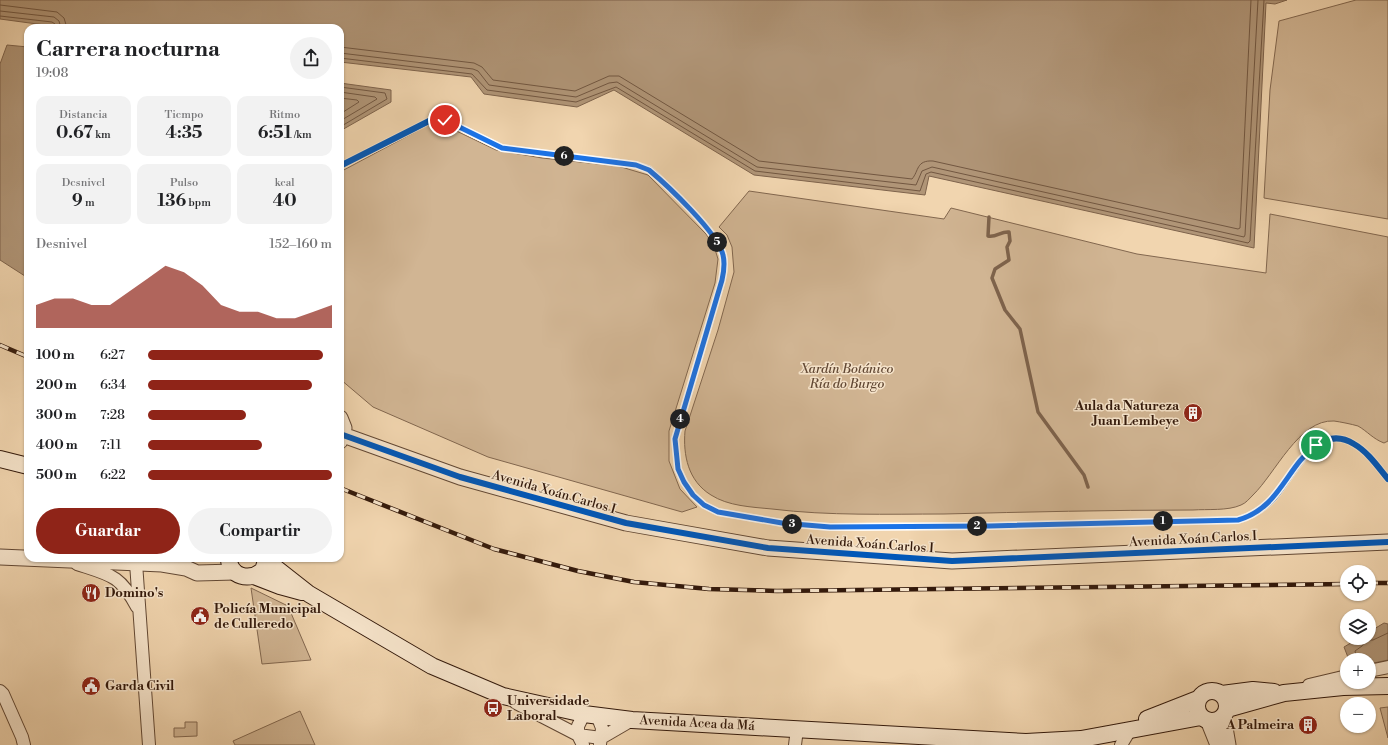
<!DOCTYPE html>
<html lang="es">
<meta charset="utf-8">
<style>
body{margin:0;font-family:"Libre Bodoni",serif;background:#f2f2f2;color:#202124;height:100vh;display:flex;flex-direction:column;font-size:15px;white-space:nowrap}
*{box-sizing:border-box;margin:0}
p{font-size:13px;color:#757577}
.icon{flex:none;width:22px;height:22px;fill:none;stroke:currentColor;stroke-width:2;stroke-linecap:round;stroke-linejoin:round}
.map{position:relative;flex:1;overflow:hidden}
.drawer{position:absolute;left:24px;top:24px;width:320px;height:538px;display:flex;flex-direction:column;background:#fff;border-radius:12px;box-shadow:0 1px 3px #0004}
.drawer>*{flex:none}
.controls{position:absolute;left:1340px;top:565px;display:grid;gap:8px}
.controls a{display:grid;place-items:center;width:36px;height:36px;border-radius:50%;background:#fff;box-shadow:0 1px 3px #0004;font-size:20px}
.pin{position:absolute;display:grid;place-items:center;width:34px;height:34px;color:#fff;margin:-17px;border:2px solid #fff;border-radius:50%;box-shadow:0 1px 4px #0007}
.km{position:absolute;width:20px;height:20px;margin:-10px;border-radius:50%;background:#222;color:#fff;font-size:11px;line-height:20px;text-align:center}
.round{display:grid;place-items:center;flex:none;width:42px;height:42px;border-radius:21px;background:#f2f2f2}
.summary{display:flex;align-items:center;justify-content:space-between;height:68px;padding:0 12px}
h1{font-size:22px;font-weight:800;line-height:30px}
.metrics{display:grid;grid-template-columns:repeat(3,1fr);gap:6px;height:68px;padding:4px 12px}
.metrics div{display:grid;align-content:center;border-radius:10px;background:#f2f2f2;text-align:center}
.metrics b{font-size:17px;font-weight:800}
.metrics small{font-size:11px;font-weight:400}
.metrics p{font-size:11px}
.chart{height:112px;padding:8px 12px}
.chart p{display:flex;justify-content:space-between}
.chart svg{width:100%;height:72px;margin-top:4px;fill:#8f2418;opacity:.7}
.cta{display:flex;gap:8px;margin-top:auto;padding:8px 12px}
.cta a{flex:1;height:46px;border-radius:24px;background:#8f2418;color:#fff;font-size:16px;font-weight:800;line-height:46px;text-align:center}
.cta a+a{background:#f2f2f2;color:#202124}
ul{padding:0 12px;list-style:none;font-size:13px}
li{display:grid;grid-template-columns:64px 48px 1fr;align-items:center;height:30px}
li i{height:10px;border-radius:5px;background:#8f2418}
.map>svg:first-child{display:block}
.green{fill:#d1b593;stroke:#82674f}
.water{fill:#b09577;stroke:#7e634c}
.lines{fill:none;stroke-linecap:round;stroke-linejoin:round}
.shore{stroke:#725741;stroke-width:1}
.stream{stroke:#7e634c;stroke-width:3.5}
.minor-casing{stroke:#624834;stroke-width:14}
.tertiary-casing{stroke:#624834;stroke-width:17}
.secondary-casing{stroke:#33190b;stroke-width:18}
.minor{stroke:#f6e4cb;stroke-width:12}
.tertiary{stroke:#f6e4cb;stroke-width:15}
.secondary{stroke:#f6e4cb;stroke-width:16}
.rail-casing{stroke:#33190b;stroke-width:4.5}
.rail{stroke:#f6e4cb;stroke-width:3;stroke-dasharray:9;stroke-linecap:butt}
.cycleway-casing{stroke:#f6e4cb;stroke-width:8}
.cycleway{stroke:#0057b8;stroke-width:6}
.route-casing{stroke:#fff;stroke-width:8}
.route{stroke:#1a73e8;stroke-width:5}
.labels{text-anchor:middle;dominant-baseline:central;stroke-width:3;stroke-linejoin:round;paint-order:stroke}
.park-label{font-size:13px;font-style:italic;fill:#624834;stroke:#f6e4cb}
.poi-label{font-size:13px;font-weight:bold;fill:#33190b;stroke:#f6e4cb;text-anchor:start}
.street-label{font-size:13px;fill:#33190b;stroke:#f6e4cb}
</style>
<div class="map">
<svg width="1388" height="745" viewBox="0 0 1388 745">
<rect width="100%" height="100%" fill="#f1d5af"/>
<filter id="stains"><feTurbulence type="fractalNoise" baseFrequency=".005" numOctaves="4"/><feColorMatrix values="0 0 0 0 .2 0 0 0 0 .09 0 0 0 0 .02 0 0 0 .5 -.17"/></filter>
<radialGradient id="worn" r=".72"><stop offset=".6" stop-color="#630" stop-opacity="0"/><stop offset="1" stop-color="#630" stop-opacity=".3"/></radialGradient>
<path class="green" d="M1356,0h32v219l-124,-21 6,-108 9,-69z
M430,124l14,1 52,25 46,8 76,8 30,9 58,59 8,12 4,13 -3,24 -46,148v30l11,28 17,18 -15,5 -194,-55 -115,-50 -33,-28v-207z
M749,191l195,28 7,-11 186,46 129,19 4,-59 118,23v204l-4,2c-11,-4 -17,-12 -26,-17 -7,-2 -17,-4 -24,-5 -35,-2 -59,53 -81,74 -4,4 -7,8 -12,10 -13,6 -34,4 -48,5 -83,0 -166,2 -249,4 -57,0 -115,2 -172,-5 -21,-2 -44,-3 -61,-14 -23,-14 -28,-40 -26,-64l33,-101 16,-58 -2,-25 -5,-12 -8,-8z
M251,588l37,18 23,54 -49,4z
M1388,707v31l-8,-30z
M300,711l15,34h-80l-2,-4z
M185,722h12v14l-23,1v-9h11z"/>
<path class="water" d="M0,0h1287l-12,4 -9,-1 -12,245 -325,-72 -4,19 -171,-20 -140,-85 -37,17 -93,-13 -13,-17 -131,-15v-34h-273l-67,-9z
M7,45l21,2v231l-28,-18v-196z
M340,83l51,7v12l-51,29z
M1384,623l4,1v36l-19,4v-4h-20l-5,-13 15,-9h10v-6z"/>
<g class="lines">
<path class="shore" d="M0,5l57,7 7,6 3,10
M0,11l54,6 5,4 2,7
M0,16l52,6 3,2 1,4
M340,47l134,16 8,4 11,13 82,11 34,-15h10l140,85 153,18c7,-8 4,-19 21,-18l305,68 2,-1 11,-228
M340,53l133,16 5,2 11,14 87,12 33,-14 8,-1 140,85 159,18 6,-14 10,-4 312,70 1,-2 13,-235
M340,58l132,16 15,16 89,12 40,-15 139,84 165,20 6,-17 5,-2 317,71 2,-2 14,-241
M340,87l45,6 2,6 -47,28
M340,92l35,5 2,2 -37,22
M340,98l17,2 2,2 -19,12
M1357,660l-2,-9 7,-5 4,-6h7l15,-7"/>
<path class="stream" d="M989,217l-1,19c8,2 13,-5 21,-4l1,9 -3,6 2,13 -14,9 -3,9 13,32 15,19 18,83 46,63 4,12"/>
<defs>
<path id="minor" d="M136,563l13,182
M77,564c34,11 43,11 60,43
M1369,671l19,-4
M1309,685l38,-9
M0,691l3,3 19,43 2,8
M516,703l62,32 5,10
M584,714l-6,12v9l23,3 1,-10 -5,-13
M600,744l1,-6 31,-18
M795,745l2,-16
M1121,745l9,-15"/>
<path id="tertiary" d="M340,418l4,10 -4,13
M343,435l117,42 166,46 142,25 184,13 436,-19
M0,557l162,7 24,4 11,5 38,-1
M1223,716l5,29
M1208,720l10,25"/>
<path id="secondary" d="M0,459l28,7
M229,558c0,19 21,24 34,12l4,-12
M267,561l42,33 123,72 71,30 81,18 48,6 394,22 55,-3 120,-22
M254,576l26,10 22,6
M1197 706a15 15 0 1 1 30 0a15 15 0 1 1-30 0Z
M1222,694l31,-4 21,2
M1227,709l57,-16 59,-6 45,-1
M1147,719l51,-20"/>
</defs>
<use href="#minor" class="minor-casing"/>
<use href="#tertiary" class="tertiary-casing"/>
<use href="#secondary" class="secondary-casing"/>
<use href="#minor" class="minor"/>
<use href="#tertiary" class="tertiary"/>
<use href="#secondary" class="secondary"/>
<defs>
<path id="rail" d="M0,345l28,12
M340,488l154,61 84,22 56,11 75,7 68,2 570,-7
M1369,583h19"/>
</defs>
<use href="#rail" class="rail-casing"/>
<use href="#rail" class="rail"/>
<defs>
<path id="cycleway" d="M340,166l89,-45 9,-2 7,1 57,28 134,17 13,4 9,8c17,18 60,55 65,78 2,8 1,16 -1,24l-47,160 3,30 6,13 9,13 11,10 14,7 64,11 48,4 160,-1 248,-6c14,-4 24,-10 34,-20 20,-21 43,-80 82,-56 14,8 24,23 34,35
M343,435l117,42 166,46 142,25 184,13 436,-19"/>
</defs>
<use href="#cycleway" class="cycleway-casing"/>
<use href="#cycleway" class="cycleway"/>
</g>
<g class="lines">
<defs>
<path id="route" d="M445,120l57,28 134,17 13,5c18,15 69,63 74,85 2,8 1,16 -1,25l-47,159 3,30 6,13 9,13 11,10 14,7 64,11 48,4 160,-1 248,-6c42,-12 47,-51 78,-75"/>
</defs>
<use href="#route" class="route-casing"/>
<use href="#route" class="route"/>
</g>
<defs>
<symbol id="building-disc" viewBox="-11 -11 22 22"><circle r="9.5" fill="#8f2418" stroke="#f6e4cb"/><path d="M-4-6H4V6H1V3H-1V6H-4ZM-2.5-4.3h1.7v1.8h-1.7ZM.8-4.3h1.7v1.8H.8ZM-2.5-1h1.7V.8h-1.7ZM.8-1h1.7V.8H.8Z" fill="#fff"/></symbol>
<symbol id="restaurant-disc" viewBox="-11 -11 22 22"><circle r="9.5" fill="#8f2418" stroke="#f6e4cb"/><path d="M-5-6h1v4h1v-4h1v4h1v-4h1v5L-1.5 .5V6h-2V.5L-5-1ZM5-6V6H3V1.5H1.5Q1.5-4 5-6Z" fill="#fff"/></symbol>
<symbol id="civic-disc" viewBox="-11 -11 22 22"><circle r="9.5" fill="#8f2418" stroke="#f6e4cb"/><path d="M-.6-6.5H3V-4.5H.6V-3L4-1V1h2V6H-6V1h2V-1L-.6-3ZM-1.2 2.5V6h2.4V2.5Z" fill="#fff"/></symbol>
<symbol id="bus-disc" viewBox="-11 -11 22 22"><circle r="9.5" fill="#8f2418" stroke="#f6e4cb"/><path d="M-5-6H5V4H4V6H2V4H-2V6H-4V4H-5ZM-3.5-4V0h7V-4ZM-3.5 1.2v1.5H-2V1.2ZM2 1.2v1.5H3.5V1.2Z" fill="#fff"/></symbol>
</defs>
<g fill-rule="evenodd">
<use href="#building-disc" x="1182" y="402" width="22" height="22"/>
<use href="#restaurant-disc" x="80" y="582" width="22" height="22"/>
<use href="#civic-disc" x="189" y="605" width="22" height="22"/>
<use href="#civic-disc" x="80" y="675" width="22" height="22"/>
<use href="#bus-disc" x="482" y="697" width="22" height="22"/>
<use href="#building-disc" x="1297" y="714" width="22" height="22"/>
</g>
<g class="labels">
<g class="park-label">
<text x="847" y="369">Xardín Botánico<tspan x="847" dy="15">Ría do Burgo</tspan></text>
</g>
<g class="poi-label">
<text x="1179" y="406" text-anchor="end">Aula da Natureza<tspan x="1179" dy="15">Juan Lembeye</tspan></text>
<text x="105" y="593">Domino's</text>
<text x="214" y="609">Policía Municipal<tspan x="214" dy="15">de Culleredo</tspan></text>
<text x="105" y="686">Garda Civil</text>
<text x="507" y="701">Universidade<tspan x="507" dy="15">Laboral</tspan></text>
<text x="1294" y="725" text-anchor="end">A Palmeira</text>
</g>
<g class="street-label">
<text transform="translate(554 492) rotate(16)">Avenida Xoán Carlos I</text>
<text transform="translate(1193 539) rotate(-3)">Avenida Xoán Carlos I</text>
<text transform="translate(870 544) rotate(4)">Avenida Xoán Carlos I</text>
<text transform="translate(697 723) rotate(3)">Avenida Acea da Má</text>
</g>
</g>
<rect width="100%" height="100%" filter="url(#stains)"/>
<rect width="100%" height="100%" fill="url(#worn)"/>
</svg>
<div class="controls">
<a><svg class="icon" aria-label="locate" viewBox="0 0 24 24"><circle cx="12" cy="12" r="6"/><path d="M12 2v4M12 18v4M2 12h4M18 12h4"/></svg></a>
<a><svg class="icon" aria-label="layers" viewBox="0 0 24 24"><path d="M12 4l9 5-9 5-9-5zM3 14l9 5 9-5"/></svg></a>
<a>+</a>
<a>−</a>
</div>
<div class="pin" style="left:1316px;top:445px;background:#1e9e55"><svg class="icon" aria-label="arrive" viewBox="0 0 24 24"><path d="M6 21V4h12l-3 4 3 4H6"/></svg></div>
<div class="pin" style="left:445px;top:120px;background:#d93025"><svg class="icon" aria-label="check" viewBox="0 0 24 24"><path d="M5 12l5 5 9-10"/></svg></div>
<b class="km" style="left:1163px;top:521px">1</b>
<b class="km" style="left:977px;top:526px">2</b>
<b class="km" style="left:792px;top:524px">3</b>
<b class="km" style="left:680px;top:419px">4</b>
<b class="km" style="left:717px;top:242px">5</b>
<b class="km" style="left:564px;top:156px">6</b>
<section class="drawer">
<div class="summary"><div><h1>Carrera nocturna</h1><p>19:08</p></div><a class="round"><svg class="icon" aria-label="share" viewBox="0 0 24 24"><path d="M12 15V3M7 8l5-5 5 5M5 13v7h14v-7"/></svg></a></div>
<div class="metrics">
<div><p>Distancia</p><b>0.67<small> km</small></b></div>
<div><p>Tiempo</p><b>4:35</b></div>
<div><p>Ritmo</p><b>6:51<small> /km</small></b></div>
</div>
<div class="metrics">
<div><p>Desnivel</p><b>9<small> m</small></b></div>
<div><p>Pulso</p><b>136<small> bpm</small></b></div>
<div><p>kcal</p><b>40</b></div>
</div>
<div class="chart"><p><span>Desnivel</span>152–160 m</p>
<svg viewBox="0 0 160 44" preserveAspectRatio="none"><path d="M0 44V30L10 26L20 26L30 30L40 30L50 22L60 14L70 6L80 10L90 18L100 30L110 34L120 34L130 38L140 38L150 34L160 30V44z"/></svg>
</div>
<ul>
<li><b>100 m</b>6:27<i style="width:95%"></i></li>
<li><b>200 m</b>6:34<i style="width:89%"></i></li>
<li><b>300 m</b>7:28<i style="width:53%"></i></li>
<li><b>400 m</b>7:11<i style="width:62%"></i></li>
<li><b>500 m</b>6:22<i style="width:100%"></i></li>
</ul>
<div class="cta"><a>Guardar</a><a>Compartir</a></div>
</section>
</div>
